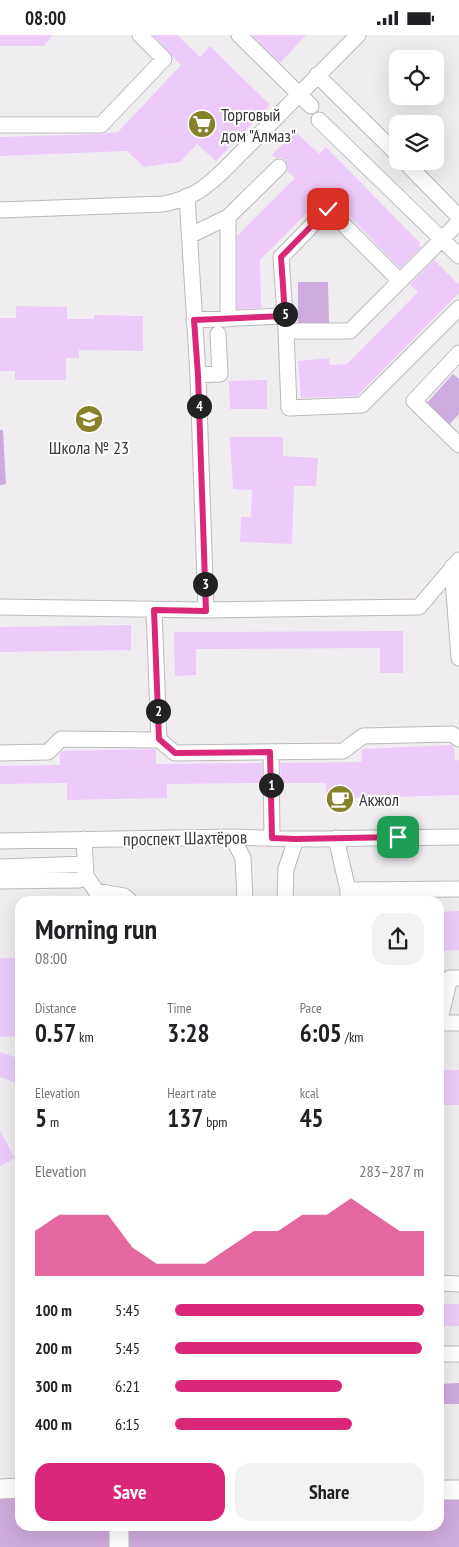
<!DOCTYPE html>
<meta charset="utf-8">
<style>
body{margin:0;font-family:"PT Sans Narrow",sans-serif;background:#f2f2f2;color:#202124;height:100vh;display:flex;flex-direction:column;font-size:19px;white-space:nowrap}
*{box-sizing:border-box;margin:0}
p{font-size:16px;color:#757577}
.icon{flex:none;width:28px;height:28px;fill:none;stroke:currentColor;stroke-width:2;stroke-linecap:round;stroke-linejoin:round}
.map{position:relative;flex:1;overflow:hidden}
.side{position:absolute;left:15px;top:861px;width:429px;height:635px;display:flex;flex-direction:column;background:#fff;border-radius:15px;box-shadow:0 5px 20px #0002}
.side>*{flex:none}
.controls{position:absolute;left:389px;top:15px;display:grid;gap:10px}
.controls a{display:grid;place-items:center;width:55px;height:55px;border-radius:10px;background:#fff;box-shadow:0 5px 20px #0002;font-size:25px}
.pin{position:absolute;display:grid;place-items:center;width:42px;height:42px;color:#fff;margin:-21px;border-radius:10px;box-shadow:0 2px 8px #0006}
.km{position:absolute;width:25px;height:25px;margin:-12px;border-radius:50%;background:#222;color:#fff;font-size:14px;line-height:25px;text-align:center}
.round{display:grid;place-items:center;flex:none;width:52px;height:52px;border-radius:15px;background:#f2f2f2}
.summary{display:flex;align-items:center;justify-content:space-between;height:85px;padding:0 20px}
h1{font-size:28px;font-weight:700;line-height:38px}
.metrics{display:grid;grid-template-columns:repeat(3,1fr);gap:8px;height:85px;padding:5px 20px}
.metrics div{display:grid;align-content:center}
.metrics b{font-size:25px;font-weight:700}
.metrics small{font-size:14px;font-weight:400}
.metrics p{font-size:14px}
.chart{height:140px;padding:10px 20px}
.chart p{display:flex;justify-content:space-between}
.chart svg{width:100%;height:90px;margin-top:5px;fill:#db2777;opacity:.7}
.primary-button{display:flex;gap:10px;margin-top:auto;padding:10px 20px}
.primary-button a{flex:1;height:58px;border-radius:15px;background:#db2777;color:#fff;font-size:20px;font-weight:700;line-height:58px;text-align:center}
.primary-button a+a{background:#f2f2f2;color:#202124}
ul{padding:0 20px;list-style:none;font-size:16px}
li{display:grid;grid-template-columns:80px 60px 1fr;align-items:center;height:38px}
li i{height:12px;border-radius:6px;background:#db2777}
.status{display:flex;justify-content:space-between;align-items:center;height:35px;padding:0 25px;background:#fff;direction:ltr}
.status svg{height:14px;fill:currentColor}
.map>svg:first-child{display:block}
.green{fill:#ceabde}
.building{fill:#eccbfb}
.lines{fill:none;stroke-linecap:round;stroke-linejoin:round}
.minor-casing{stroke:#bbb9bc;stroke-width:17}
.major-casing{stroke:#bbb9bc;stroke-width:21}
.minor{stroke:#fff;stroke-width:15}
.major{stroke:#fff;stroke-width:19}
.route-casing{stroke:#fff;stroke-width:10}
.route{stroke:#db2777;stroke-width:6}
.labels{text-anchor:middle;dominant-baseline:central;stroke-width:4;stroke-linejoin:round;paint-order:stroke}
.poi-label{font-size:18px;fill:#393839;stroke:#fff;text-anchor:start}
.street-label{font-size:18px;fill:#393839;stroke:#fff}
</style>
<div class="status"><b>08:00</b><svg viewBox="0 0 49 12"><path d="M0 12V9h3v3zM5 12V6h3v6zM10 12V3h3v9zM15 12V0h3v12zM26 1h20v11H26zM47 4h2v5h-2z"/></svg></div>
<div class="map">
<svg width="459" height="1512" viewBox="0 0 459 1512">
<rect width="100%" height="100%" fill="#f0edf1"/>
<path class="green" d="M298,247h30l1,44h-31z
M453,339l6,5v35l-10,11 -23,-21z
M0,395h3l3,54 -6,1z
M459,1348v21h-20v-20z
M0,1461h20v30h419v-30h20v51h-459z"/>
<path class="building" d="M0,0h53l-9,11h-44z
M153,0h24l23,22 10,-11 60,59 -54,56 -19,-17 -17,18 -36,5 -17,-16 -127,5v-19l101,-3 17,-2 63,-67z
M252,0h54l-26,28z
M295,96l24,23 7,-7 94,96 -1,2 2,2 -21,21 -73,-75 -67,67 1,48 -24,1v-73l58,-58 -8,-7 1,-6 -3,-5 -4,-2h-5l-4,-3z
M434,225l25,25v8l-102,103 -56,2 -3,-37 31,-3 1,7 17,-1 71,-72 -8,-8z
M16,271l51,1v12h27v-4l49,1v35l-64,-1v8h-13v22h-51v-9h-15v-53h16z
M267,345v29h-37l-1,-28z
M230,402h53v19l35,2 -2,28h-22l-2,58 -52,-2 1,-25h10l1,-27 -19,-1z
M131,590v25l-131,2v-25z
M403,596v42h-23v-25l-184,1v26l-21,1 -1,-44z
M451,710l3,2 1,14 4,-1v35l-133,4v-16h-45l-1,-20 81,-1 1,-13z
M156,714v15l106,-1v20l-95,1v14l-100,2v-17l-67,1v-18l60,-1v-12l2,-2z
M459,876v39l-20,1v-39z
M0,923h20v78l-20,1z
M0,1017l20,7v25l-20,-7z
M439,1035h20v35h-20z
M0,1096l15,27 -15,8z
M440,1269h19v22h-19z"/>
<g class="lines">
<defs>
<path id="minor" d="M239,0l72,71
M317,40l81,80
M319,85l140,136
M0,90h101l63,-66 -24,-24
M404,126l55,56
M187,161l11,179 8,235
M0,175l163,-6c15,-3 33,-9 45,-20 15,-11 28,-27 42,-40 36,-36 72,-73 108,-109
M228,182v102
M459,187l-109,109h-64l3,77 73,-3 97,-97
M191,200l37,-18 51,-50
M194,285l91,-4
M286,296l-5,-74 47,-48 72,72
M459,318l-45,48 45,44
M198,340l22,-1 -2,-40
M452,532l7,91
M0,572l206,3 213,-3 40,-47
M154,575l5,130
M271,717l1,86
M0,718l48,-1 13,-13 98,1 16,13 168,-2 20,-15 89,-2 7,5
M232,802l11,21 2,43
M336,803l12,52v11
M84,804l2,37 10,15 28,5 6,5
M0,806l232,-4 64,2 163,-2
M0,832l86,-3
M0,846l79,-1 7,-4
M348,855l111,-1
M285,866l1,-32 10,-30
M439,988l11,-45h9
M439,988h20
M439,1248l20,1
M439,1319h20"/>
<path id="major" d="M0,1454l20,-1
M439,1455h20
M119,1491v21"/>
</defs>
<use href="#minor" class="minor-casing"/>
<use href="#major" class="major-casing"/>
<use href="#minor" class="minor"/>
<use href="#major" class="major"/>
</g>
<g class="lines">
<defs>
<path id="route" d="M328,174l-47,48 4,59 -91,4 4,55 8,236 -52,-1 5,129 16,14 95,-1 2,86 24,1 102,-2"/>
</defs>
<use href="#route" class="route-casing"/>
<use href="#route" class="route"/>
</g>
<defs>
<symbol id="supermarket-disc" viewBox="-11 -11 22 22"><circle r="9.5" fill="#878129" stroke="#fff"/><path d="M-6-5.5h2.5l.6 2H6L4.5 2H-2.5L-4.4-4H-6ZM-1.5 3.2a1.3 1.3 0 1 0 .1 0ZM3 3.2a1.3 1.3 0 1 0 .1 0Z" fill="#fff"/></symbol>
<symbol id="school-disc" viewBox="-11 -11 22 22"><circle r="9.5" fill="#878129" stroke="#fff"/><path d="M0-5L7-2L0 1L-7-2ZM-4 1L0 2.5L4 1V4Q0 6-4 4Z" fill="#fff"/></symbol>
<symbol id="cafe-disc" viewBox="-11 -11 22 22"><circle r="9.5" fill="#878129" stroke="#fff"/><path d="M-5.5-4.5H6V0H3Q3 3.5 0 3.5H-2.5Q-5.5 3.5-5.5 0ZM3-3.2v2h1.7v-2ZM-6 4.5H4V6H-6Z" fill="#fff"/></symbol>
</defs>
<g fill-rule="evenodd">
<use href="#supermarket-disc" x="186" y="73" width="32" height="32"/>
<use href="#school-disc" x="73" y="368" width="32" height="32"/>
<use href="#cafe-disc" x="324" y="748" width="32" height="32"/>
</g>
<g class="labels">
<g class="poi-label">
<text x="221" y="79">Торговый<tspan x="221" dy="21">дом "Алмаз"</tspan></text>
<text x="89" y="412" text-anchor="middle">Школа № 23</text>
<text x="359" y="764">Акжол</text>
</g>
<g class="street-label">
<text transform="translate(185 803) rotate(-1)">проспект Шахтёров</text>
</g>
</g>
</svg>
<div class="controls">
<a><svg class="icon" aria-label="locate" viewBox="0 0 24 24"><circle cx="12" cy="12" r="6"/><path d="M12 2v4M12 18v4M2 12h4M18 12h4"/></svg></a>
<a><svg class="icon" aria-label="layers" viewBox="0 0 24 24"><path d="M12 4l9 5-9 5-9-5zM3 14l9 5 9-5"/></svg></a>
</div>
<div class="pin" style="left:398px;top:802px;background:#1e9e55"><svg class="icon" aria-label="arrive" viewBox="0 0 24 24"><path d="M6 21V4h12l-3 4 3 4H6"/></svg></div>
<div class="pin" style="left:328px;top:174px;background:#d93025"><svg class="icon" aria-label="check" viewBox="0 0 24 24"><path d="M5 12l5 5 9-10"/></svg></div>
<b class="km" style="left:271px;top:750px">1</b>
<b class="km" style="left:158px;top:676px">2</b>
<b class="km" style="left:205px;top:549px">3</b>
<b class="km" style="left:199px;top:371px">4</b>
<b class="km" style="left:285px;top:279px">5</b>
<section class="side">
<div class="summary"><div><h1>Morning run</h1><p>08:00</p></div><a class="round"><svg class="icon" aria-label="share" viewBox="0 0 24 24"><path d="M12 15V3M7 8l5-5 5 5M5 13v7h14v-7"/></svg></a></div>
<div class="metrics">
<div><p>Distance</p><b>0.57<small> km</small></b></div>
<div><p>Time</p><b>3:28</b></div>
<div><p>Pace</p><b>6:05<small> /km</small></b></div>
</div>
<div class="metrics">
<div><p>Elevation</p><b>5<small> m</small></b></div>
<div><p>Heart rate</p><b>137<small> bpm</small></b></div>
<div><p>kcal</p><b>45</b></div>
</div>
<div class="chart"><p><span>Elevation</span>283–287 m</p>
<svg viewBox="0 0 160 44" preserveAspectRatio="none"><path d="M0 44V22L10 14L20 14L30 14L40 30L50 38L60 38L70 38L80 30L90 22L100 22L110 14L120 14L130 6L140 14L150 22L160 22V44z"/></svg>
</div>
<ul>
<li><b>100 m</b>5:45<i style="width:100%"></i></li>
<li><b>200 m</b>5:45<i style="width:99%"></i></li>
<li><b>300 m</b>6:21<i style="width:67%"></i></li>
<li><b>400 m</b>6:15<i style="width:71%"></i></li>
</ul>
<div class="primary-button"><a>Save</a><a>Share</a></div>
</section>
</div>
